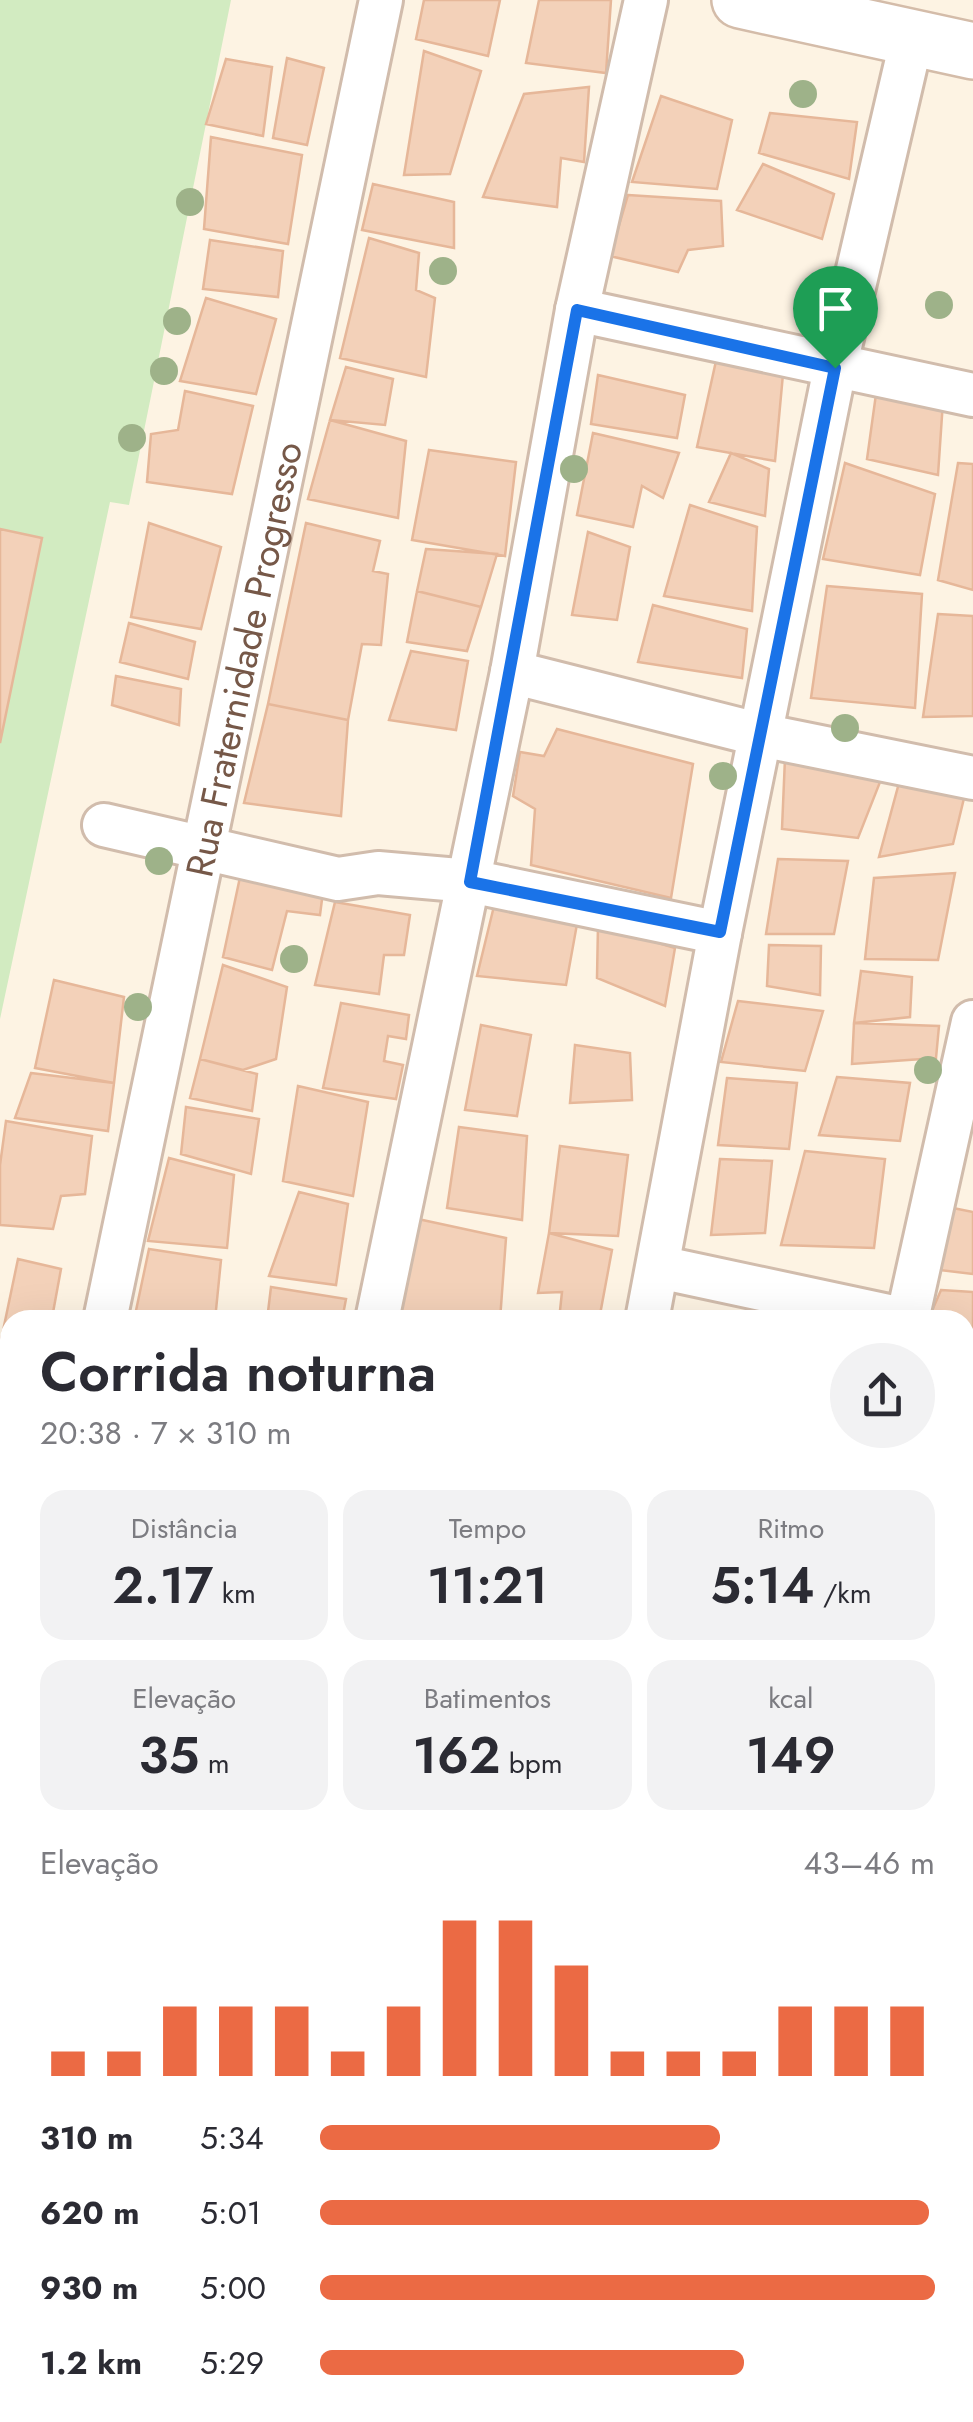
<!DOCTYPE html>
<html lang="pt">
<meta charset="utf-8">
<style>
body{margin:0;font-family:Jost,sans-serif;background:#f2f2f3;color:#2b2b33;height:100vh;display:flex;flex-direction:column;font-size:38px;white-space:nowrap}
*{box-sizing:border-box;margin:0}
p{font-size:32px;color:#7c7c81}
.icon{flex:none;width:55px;height:55px;fill:none;stroke:currentColor;stroke-width:2;stroke-linecap:round;stroke-linejoin:round}
.map{position:relative;flex:1;overflow:hidden}
.details{position:absolute;left:0px;top:1310px;width:975px;height:1112px;display:flex;flex-direction:column;background:#fff;border-radius:30px 30px 0 0;box-shadow:0 10px 40px #0002}
.details>*{flex:none}
.pin{position:absolute;display:grid;place-items:center;width:85px;height:85px;color:#fff;margin:-102px -42px;border-radius:50% 50% 50% 0;rotate:-45deg;box-shadow:0 0 10px #0007}
.pin .icon{rotate:45deg}
.round{display:grid;place-items:center;flex:none;width:105px;height:105px;border-radius:52px;background:#f2f2f3}
.overview{display:flex;align-items:center;justify-content:space-between;height:170px;padding:0 40px}
h1{font-size:55px;font-weight:600;line-height:75px}
.metrics{display:grid;grid-template-columns:repeat(3,1fr);gap:15px;height:170px;padding:10px 40px}
.metrics div{display:grid;align-content:center;border-radius:25px;background:#f2f2f3;text-align:center}
.metrics b{font-size:50px;font-weight:600}
.metrics small{font-size:28px;font-weight:400}
.metrics p{font-size:28px}
.chart{height:280px;padding:20px 40px}
.chart p{display:flex;justify-content:space-between}
.chart svg{width:100%;height:180px;margin-top:10px;stroke:#eb6a44;stroke-width:6}
ul{padding:0 40px;list-style:none;font-size:32px}
li{display:grid;grid-template-columns:160px 120px 1fr;align-items:center;height:75px}
li i{height:25px;border-radius:12px;background:#eb6a44}
.map>svg:first-child{display:block}
.green{fill:#d2ebc1}
.building{fill:#f3d1b9;stroke:#e6b799;stroke-width:2.5}
.lines{fill:none;stroke-linecap:round;stroke-linejoin:round}
.street-casing{stroke:#d1bcac;stroke-width:48}
.secondary-casing{stroke:#d4bca9;stroke-width:60}
.street{stroke:#fff;stroke-width:42}
.secondary{stroke:#fff;stroke-width:55}
.tree{fill:#9eb289}
.route-casing{stroke:#fff;stroke-width:20}
.route{stroke:#1a73e8;stroke-width:12}
.labels{text-anchor:middle;dominant-baseline:central;stroke-width:9;stroke-linejoin:round;paint-order:stroke}
.street-label{font-size:38px;fill:#765848;stroke:#fff7ea}
</style>
<div class="map">
<svg width="973" height="2422" viewBox="0 0 973 2422">
<rect width="100%" height="100%" fill="#fdf3e3"/>
<path class="green" d="M0,0h231l-102,505 -19,-3 -110,517z
M973,2400v22h-231l99,-10h124v-11z
M370,2413h8l161,9h-162z"/>
<path class="building" d="M424,0h76l-12,56 -72,-17z
M539,0h72l-5,73 -80,-10z
M424,51l57,20 -31,103 -46,1z
M287,58l37,10 -17,77 -34,-7z
M226,59l46,8 -9,69 -57,-12z
M589,87l-5,75 -23,-4 -4,49 -74,-10 41,-103z
M661,96l71,24 -15,69 -85,-7z
M770,113l87,9 -8,57 -90,-26z
M211,137l91,18 -14,89 -84,-15z
M763,164l71,30 -12,45 -85,-29z
M373,184l81,18v46l-92,-18z
M628,195l93,6 2,45 -35,4 -10,22 -68,-16z
M369,238l50,15 -3,37 19,8 -9,79 -86,-19z
M210,240l73,11 -5,46 -75,-8z
M206,298l70,21 -20,75 -76,-13z
M718,352l65,22 -8,87 -78,-14z
M346,367l47,12 -8,46 -55,-5z
M598,375l87,20 -8,43 -86,-14z
M185,391l68,15 -21,88 -85,-12 4,-48 27,-4z
M876,394l67,7 -5,74 -71,-16z
M330,420l76,21 -8,77 -90,-19z
M593,433l86,20 -16,45 -21,-12 -9,41 -56,-12z
M429,450l87,12 -11,94 -93,-16z
M731,453l38,16 -4,47 -56,-14z
M845,463l90,31 -15,81 -97,-16z
M958,463l15,1v126l-35,-10z
M690,505l67,22 -5,84 -88,-15z
M149,523l72,24 -20,82 -70,-12z
M306,523l74,18 -7,30 15,3 -7,71 -19,-1 -14,76 -80,-16z
M0,529l42,9 -42,205z
M588,532l42,15 -13,73 -45,-5z
M426,549l71,5 -16,53 -64,-16z
M827,586l95,8 -7,114 -104,-10z
M417,591l64,16 -14,44 -60,-9z
M653,605l94,24 -5,49 -104,-16z
M938,614l35,2v100l-50,1z
M129,623l66,19 -7,37 -68,-17z
M411,651l57,10 -12,69 -67,-10z
M116,676l65,13 -2,36 -67,-20z
M268,704l80,16 -7,96 -97,-13z
M557,729l136,35 -22,134 -140,-33 4,-56 -22,-13 7,-44 24,4z
M785,758l97,19 -24,61 -76,-9z
M899,783l66,11 -12,50 -74,13z
M778,859l70,2 -14,73h-68z
M243,863l81,21 -4,31 -33,-4 -15,59 -49,-13z
M955,873l-17,87 -73,-1 9,-81z
M335,902l75,13 -6,40h-20l-5,39 -64,-9z
M494,906l85,7 -13,72 -89,-9z
M598,925l77,23 -10,58 -68,-28z
M769,945l52,1 -1,49 -53,-9z
M223,965l64,22 -11,72 -33,11 -43,-11z
M861,971l51,6 -2,40 -56,6z
M54,980l70,17 -10,86 -79,-15z
M738,1001l85,10 -18,60 -84,-9z
M341,1003l68,12 -3,24 -18,-3 -4,25 19,4 -7,34 -73,-11z
M854,1023l85,3 -3,32 -84,6z
M481,1025l50,10 -14,81 -52,-6z
M575,1045l55,8 2,47 -62,3z
M200,1059l57,15 -5,37 -62,-13z
M31,1073l83,10 -6,48 -93,-13z
M837,1077l73,6 -10,58 -81,-6z
M727,1078l70,5 -8,66 -71,-4z
M298,1086l70,16 -15,94 -70,-15z
M186,1107l73,12 -8,55 -70,-20z
M6,1121l86,15 -7,58 -24,2 -8,33 -53,-4v-60z
M459,1127l68,9 -5,84 -75,-12z
M560,1146l68,9 -10,81 -69,-3z
M805,1151l80,8 -11,89 -93,-3z
M169,1158l65,17 -7,73 -79,-7z
M720,1159l52,2 -7,72 -54,2z
M299,1192l49,12 -12,81 -67,-9z
M948,1207l25,5v62l-42,-5z
M418,1219l88,19 -6,82h-104z
M549,1233l63,17 -13,70h-40l3,-28 -24,1z
M149,1249l72,11 -6,60h-81z
M18,1259l43,10 -9,49 12,2h-54v31l-10,-2v-4z
M271,1287l75,12 -4,21h-75z
M941,1290l32,2v58l-8,-1v-29h-37z
M965,1356l8,1v60l-8,-2z
M965,1419l8,1v27l-8,1z
M10,1460v57l-4,1 -6,-55z
M970,1571h3v76l-8,-1z
M965,1644h8v62l-8,2z
M9,1659l1,45 -10,2v-45z
M973,1719v54l-8,1v-53z
M965,1729l8,1v54l-8,-1z
M10,1797v51l-10,2v-52z
M965,1839l8,1v61l-8,-1z
M10,1881v41l-10,1v-40z
M10,1882v41l-10,2v-42z
M10,1978v61l-10,2v-61z
M965,1987l8,9v45l-8,7z
M0,2070h4l6,55v14l-10,1z
M965,2150l8,22v9l-8,3z
M0,2216l10,14v45l-4,3 -6,-8z
M10,2370v42l79,2 -10,8h-79v-44z
M271,2413l18,9h-24z"/>
<g class="lines">
<defs>
<g id="street">
<path d="M577,310l396,85"/>
<path d="M512,672l249,63 212,43"/>
<path d="M104,825l234,54 40,-6 92,8 250,52"/>
<path d="M659,1267l248,53 66,-298"/>
<path id="s1" d="M105,1320l276,-1320"/>
<path d="M377,1320l135,-648 65,-362 69,-310"/>
<path d="M647,1320l73,-387 115,-565 77,-330"/>
<path d="M0,1415h10"/>
<path d="M965,1532l8,1"/>
<path d="M0,1539l10,33"/>
<path d="M965,1941l8,2"/>
<path d="M0,2172l10,-1"/>
<path d="M965,2208l8,-3"/>
</g>
<path id="secondary" d="M740,0l233,51"/>
</defs>
<use href="#street" class="street-casing"/>
<use href="#secondary" class="secondary-casing"/>
<use href="#street" class="street"/>
<use href="#secondary" class="secondary"/>
</g>
<g class="tree">
<circle cx="803" cy="94" r="14"/>
<circle cx="190" cy="202" r="14"/>
<circle cx="443" cy="271" r="14"/>
<circle cx="939" cy="305" r="14"/>
<circle cx="177" cy="321" r="14"/>
<circle cx="164" cy="371" r="14"/>
<circle cx="132" cy="438" r="14"/>
<circle cx="574" cy="469" r="14"/>
<circle cx="845" cy="728" r="14"/>
<circle cx="723" cy="776" r="14"/>
<circle cx="159" cy="861" r="14"/>
<circle cx="294" cy="959" r="14"/>
<circle cx="138" cy="1007" r="14"/>
<circle cx="928" cy="1070" r="14"/>
</g>
<g class="lines">
<defs>
<path id="route" d="M577,310l258,58 -115,564 -250,-50z"/>
</defs>
<use href="#route" class="route-casing"/>
<use href="#route" class="route"/>
</g>
<g class="labels">
<g class="street-label">
<text stroke="none"><textPath href="#s1" startOffset="675">Rua Fraternidade Progresso</textPath></text>
</g>
</g>
</svg>
<div class="pin" style="left:835px;top:368px;background:#1e9e55"><svg class="icon" aria-label="arrive" viewBox="0 0 24 24"><path d="M6 21V4h12l-3 4 3 4H6"/></svg></div>
<section class="details">
<div class="overview"><div><h1>Corrida noturna</h1><p>20:38 · 7 × 310 m</p></div><a class="round"><svg class="icon" aria-label="share" viewBox="0 0 24 24"><path d="M12 15V3M7 8l5-5 5 5M5 13v7h14v-7"/></svg></a></div>
<div class="metrics">
<div><p>Distância</p><b>2.17<small> km</small></b></div>
<div><p>Tempo</p><b>11:21</b></div>
<div><p>Ritmo</p><b>5:14<small> /km</small></b></div>
</div>
<div class="metrics">
<div><p>Elevação</p><b>35<small> m</small></b></div>
<div><p>Batimentos</p><b>162<small> bpm</small></b></div>
<div><p>kcal</p><b>149</b></div>
</div>
<div class="chart"><p><span>Elevação</span>43–46 m</p>
<svg viewBox="0 0 160 44" preserveAspectRatio="none"><path d="M5 44V38M15 44V38M25 44V27M35 44V27M45 44V27M55 44V38M65 44V27M75 44V6M85 44V6M95 44V17M105 44V38M115 44V38M125 44V38M135 44V27M145 44V27M155 44V27"/></svg>
</div>
<ul>
<li><b>310 m</b>5:34<i style="width:65%"></i></li>
<li><b>620 m</b>5:01<i style="width:99%"></i></li>
<li><b>930 m</b>5:00<i style="width:100%"></i></li>
<li><b>1.2 km</b>5:29<i style="width:69%"></i></li>
</ul>
</section>
</div>
